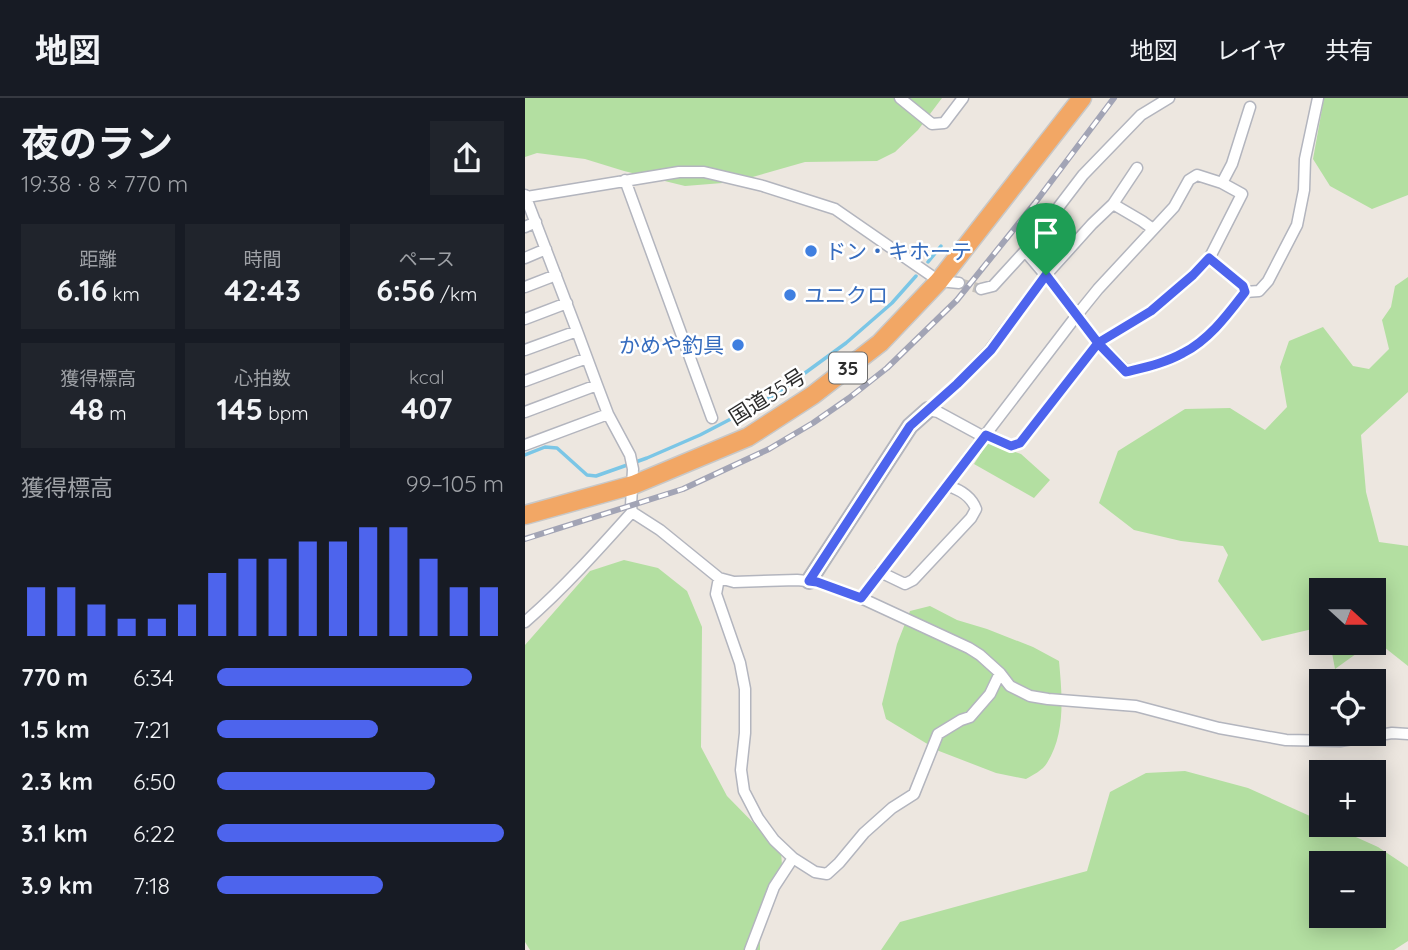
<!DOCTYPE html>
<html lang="ja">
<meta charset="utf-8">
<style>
body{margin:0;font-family:Quicksand,"Noto Sans JP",sans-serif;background:#20242c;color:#f1f3f6;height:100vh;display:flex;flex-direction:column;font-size:26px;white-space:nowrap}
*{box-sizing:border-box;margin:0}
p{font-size:23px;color:#9ea1a6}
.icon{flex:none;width:38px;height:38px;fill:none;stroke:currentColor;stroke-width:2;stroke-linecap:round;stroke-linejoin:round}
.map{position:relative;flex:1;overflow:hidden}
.panel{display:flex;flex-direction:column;background:#171b24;width:525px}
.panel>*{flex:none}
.needle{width:46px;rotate:111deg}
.controls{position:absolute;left:784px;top:480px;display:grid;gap:14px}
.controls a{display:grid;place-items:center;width:77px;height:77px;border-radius:0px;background:#171b24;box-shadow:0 4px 18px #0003;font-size:35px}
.pin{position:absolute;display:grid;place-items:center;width:60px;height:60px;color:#fff;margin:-72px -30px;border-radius:50% 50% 50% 0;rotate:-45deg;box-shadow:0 0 7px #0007}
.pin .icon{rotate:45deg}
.round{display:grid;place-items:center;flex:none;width:74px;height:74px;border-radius:0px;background:#20242c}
.head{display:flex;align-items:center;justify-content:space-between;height:119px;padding:0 21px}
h1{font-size:38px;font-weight:700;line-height:52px}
.figures{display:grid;grid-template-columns:repeat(3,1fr);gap:10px;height:119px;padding:7px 21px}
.figures div{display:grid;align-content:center;border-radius:0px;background:#20242c;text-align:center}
.figures b{font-size:30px;font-weight:700}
.figures small{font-size:19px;font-weight:400}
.figures p{font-size:19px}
.chart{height:196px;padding:14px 21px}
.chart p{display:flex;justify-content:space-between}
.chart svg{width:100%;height:126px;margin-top:7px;stroke:#4d64ed;stroke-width:6}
ul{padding:0 21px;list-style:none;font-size:23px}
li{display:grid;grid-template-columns:112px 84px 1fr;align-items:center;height:52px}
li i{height:18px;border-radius:9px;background:#4d64ed}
header{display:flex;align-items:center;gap:42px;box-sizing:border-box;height:98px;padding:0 35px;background:#171b24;border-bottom:2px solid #363941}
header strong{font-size:33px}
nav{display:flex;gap:38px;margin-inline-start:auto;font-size:24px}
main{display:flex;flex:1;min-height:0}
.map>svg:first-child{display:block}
.green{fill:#b3dfa1;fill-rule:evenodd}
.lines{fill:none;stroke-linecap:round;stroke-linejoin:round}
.stream{stroke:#7bc6e6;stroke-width:3.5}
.street-tunnel{stroke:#c6c2bc;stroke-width:10;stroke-dasharray:10 5;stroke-linecap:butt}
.street-casing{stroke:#b3b5be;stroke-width:13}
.secondary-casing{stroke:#b3b5be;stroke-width:18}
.highway-casing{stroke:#c8c8c8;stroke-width:21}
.street{stroke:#fff;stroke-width:10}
.secondary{stroke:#fff;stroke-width:14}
.highway{stroke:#f2a765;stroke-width:18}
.rail-casing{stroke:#a2a4b5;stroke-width:6}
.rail{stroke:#fff;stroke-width:3.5;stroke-dasharray:10;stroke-linecap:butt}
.route-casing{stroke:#fff;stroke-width:14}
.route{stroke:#4d64ed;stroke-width:9}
.shop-dot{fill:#3f7fe0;stroke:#fff;stroke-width:2.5}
.labels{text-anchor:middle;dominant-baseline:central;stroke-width:5;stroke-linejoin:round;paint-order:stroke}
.shield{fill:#fff;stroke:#6b6b6b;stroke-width:2}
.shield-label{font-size:19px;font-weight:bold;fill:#2c2c2c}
.shop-label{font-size:21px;fill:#366cbe;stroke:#fff;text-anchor:start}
.street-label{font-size:21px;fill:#2c2c2c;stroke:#fff}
</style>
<header>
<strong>地図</strong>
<nav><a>地図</a><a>レイヤ</a><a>共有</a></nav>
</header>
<main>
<section class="panel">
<div class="head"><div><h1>夜のラン</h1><p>19:38 · 8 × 770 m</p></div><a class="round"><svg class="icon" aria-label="share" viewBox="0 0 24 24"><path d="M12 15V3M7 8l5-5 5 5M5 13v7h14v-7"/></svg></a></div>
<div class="figures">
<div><p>距離</p><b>6.16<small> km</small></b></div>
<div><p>時間</p><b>42:43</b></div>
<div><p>ペース</p><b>6:56<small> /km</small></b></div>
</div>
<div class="figures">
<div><p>獲得標高</p><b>48<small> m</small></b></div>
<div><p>心拍数</p><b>145<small> bpm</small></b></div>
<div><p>kcal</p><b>407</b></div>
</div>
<div class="chart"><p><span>獲得標高</span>99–105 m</p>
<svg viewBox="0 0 160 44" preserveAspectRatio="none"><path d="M5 44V27M15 44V27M25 44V33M35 44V38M45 44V38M55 44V33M65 44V22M75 44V17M85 44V17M95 44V11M105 44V11M115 44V6M125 44V6M135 44V17M145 44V27M155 44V27"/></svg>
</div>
<ul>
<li><b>770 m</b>6:34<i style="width:89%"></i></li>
<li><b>1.5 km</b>7:21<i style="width:56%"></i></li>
<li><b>2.3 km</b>6:50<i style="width:76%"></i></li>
<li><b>3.1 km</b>6:22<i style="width:100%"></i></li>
<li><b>3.9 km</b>7:18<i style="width:58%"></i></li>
</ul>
</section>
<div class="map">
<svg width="883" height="852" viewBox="0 0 883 852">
<rect width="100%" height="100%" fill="#ede7e0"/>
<path class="green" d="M0,0h417l-24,32 -23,22 -18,9 -72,1 -70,20 -50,4 -61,-15 -39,-12 -48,-6 -12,4z
M799,0h84v97l-36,14 -42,-23 -17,-27z
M883,179v115l-47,43 5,57 13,50 29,4v120l-24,-19 -24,4 -25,18 -5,-27h44v-52h-53v37l-59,14 -44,-60 10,-26 -5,-9 -42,-5 -47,-11 -35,-27 19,-52 67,-42 45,-1 35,22 22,-23 -7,-40 9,-26 34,-14 30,39 16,3 20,-20 -7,-29 9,-13 4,-21z
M463,344l33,12 29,26 -16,18 -60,-34z
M99,462l34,8 29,23 15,36 -1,120 26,49 54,55 2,29 -23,58v12h-230l-5,-8v-297l65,-74z
M405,508l27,14 30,9 46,18 26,14c3,33 7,72 -12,102 -4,7 -14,12 -21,16l-30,-6 -57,-22 -53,-32 -4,-15 15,-60 13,-33z
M660,673l63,17 73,33v3h6l51,23 30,20v74l-14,9h-513l19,-28 187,-51 23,-79 36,-19zM796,765h53v52h-53z"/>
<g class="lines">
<path class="stream" d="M403,164l13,-16
M0,357l20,-8 12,1 30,27 9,1 51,-18 53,-23 52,-27 27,-16 67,-49 46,-40 24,-27"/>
<path class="street-tunnel" d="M434,185l22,6"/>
<defs>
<path id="street" d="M375,0l32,26 12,-1 19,-25
M100,82l87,238
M0,97l52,136 20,54 11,29 22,41 3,14 -2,37 1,6c-34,38 -68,76 -107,110
M2,99l152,-25h25l59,14 72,23 104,72 20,2
M588,106l24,-36
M0,129l11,-5
M500,153l33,39 40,53 53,-32 42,-36 16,-16 33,-65 -20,-11
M0,160l21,-9
M0,189l31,-12
M456,191l12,-3 32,-35 58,-76 58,-60 28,-17
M720,194l14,-1 9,-10 29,-56 7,-35 1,-31 13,-61
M0,221l42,-16
M0,252l52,-19
M0,283l62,-23
M403,312l29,-26 33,-34 56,-75 46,-51 21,-20 29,17 11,8
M403,312l10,2 46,25
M0,314l72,-27
M461,336l91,-119 21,-26 76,-82 15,-27 8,-5 25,8 10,-19 18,-57
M0,347l83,-31
M107,414l28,18 59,48 15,4 63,-2 20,2 44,16 108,50 11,7 20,18 10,13 20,10 18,3 88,7 83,22 67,12 54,1 52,-8 16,1
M355,474l25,12 8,-4 58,-62 5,-9c-5,-13 -15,-19 -28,-23
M194,480l-3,16 24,69 5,26v44l-4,37 3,21 14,27 16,22 19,18 22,14 12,2 12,-11 25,-30 28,-25 22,-14 24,-60 23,-14 9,-3 20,-23 10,-21
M336,500l123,-161 2,-3 25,12 9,-3 78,-100 28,28c20,-3 39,-8 57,-18 26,-13 45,-39 62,-61l-2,-6 -34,-27
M225,852l24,-63 19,-29"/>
<path id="secondary" d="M284,483l101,-155 18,-16"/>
<path id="highway" d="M0,417l108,-30 115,-48 65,-42 67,-52 59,-62 143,-183"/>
</defs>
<use href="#street" class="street-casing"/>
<use href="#secondary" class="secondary-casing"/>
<use href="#highway" class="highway-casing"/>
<use href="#street" class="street"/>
<use href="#secondary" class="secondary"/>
<use href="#highway" class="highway"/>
<defs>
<path id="rail" d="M0,441l158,-50 86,-40 44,-26 36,-25 38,-30 70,-68 78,-97 79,-105"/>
</defs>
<use href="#rail" class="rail-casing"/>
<use href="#rail" class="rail"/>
</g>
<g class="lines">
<defs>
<path id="route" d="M521,177l-55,75 -34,34 -47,42 -101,155 8,1 44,16 125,-163 25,11 9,-3 78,-100 53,-32 42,-36 16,-17 34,28 2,6c-17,22 -36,48 -62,61 -18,10 -37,14 -57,19l-28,-29 -52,-68"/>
</defs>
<use href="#route" class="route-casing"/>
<use href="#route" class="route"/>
</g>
<g class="shop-dot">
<circle cx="286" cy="153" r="7"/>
<circle cx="265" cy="197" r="7"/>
<circle cx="213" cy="247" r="7"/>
</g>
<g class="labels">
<rect class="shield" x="304" y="254.5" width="38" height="31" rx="5"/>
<g class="shield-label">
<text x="323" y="270">35</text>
</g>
<g class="shop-label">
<text x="300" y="153">ドン・キホーテ</text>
<text x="279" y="197">ユニクロ</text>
<text x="199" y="247" text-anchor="end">かめや釣具</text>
</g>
<g class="street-label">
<text transform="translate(242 298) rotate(-32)">国道35号</text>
</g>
</g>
</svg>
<div class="controls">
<a><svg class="needle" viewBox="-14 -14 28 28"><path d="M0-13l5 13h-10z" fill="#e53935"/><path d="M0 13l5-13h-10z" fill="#9ea1a6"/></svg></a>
<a><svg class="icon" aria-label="locate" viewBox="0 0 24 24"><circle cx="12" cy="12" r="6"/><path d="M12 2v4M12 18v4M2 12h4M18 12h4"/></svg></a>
<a>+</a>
<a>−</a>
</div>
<div class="pin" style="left:521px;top:177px;background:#1e9e55"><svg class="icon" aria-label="arrive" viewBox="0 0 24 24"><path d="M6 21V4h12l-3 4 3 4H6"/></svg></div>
</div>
</main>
